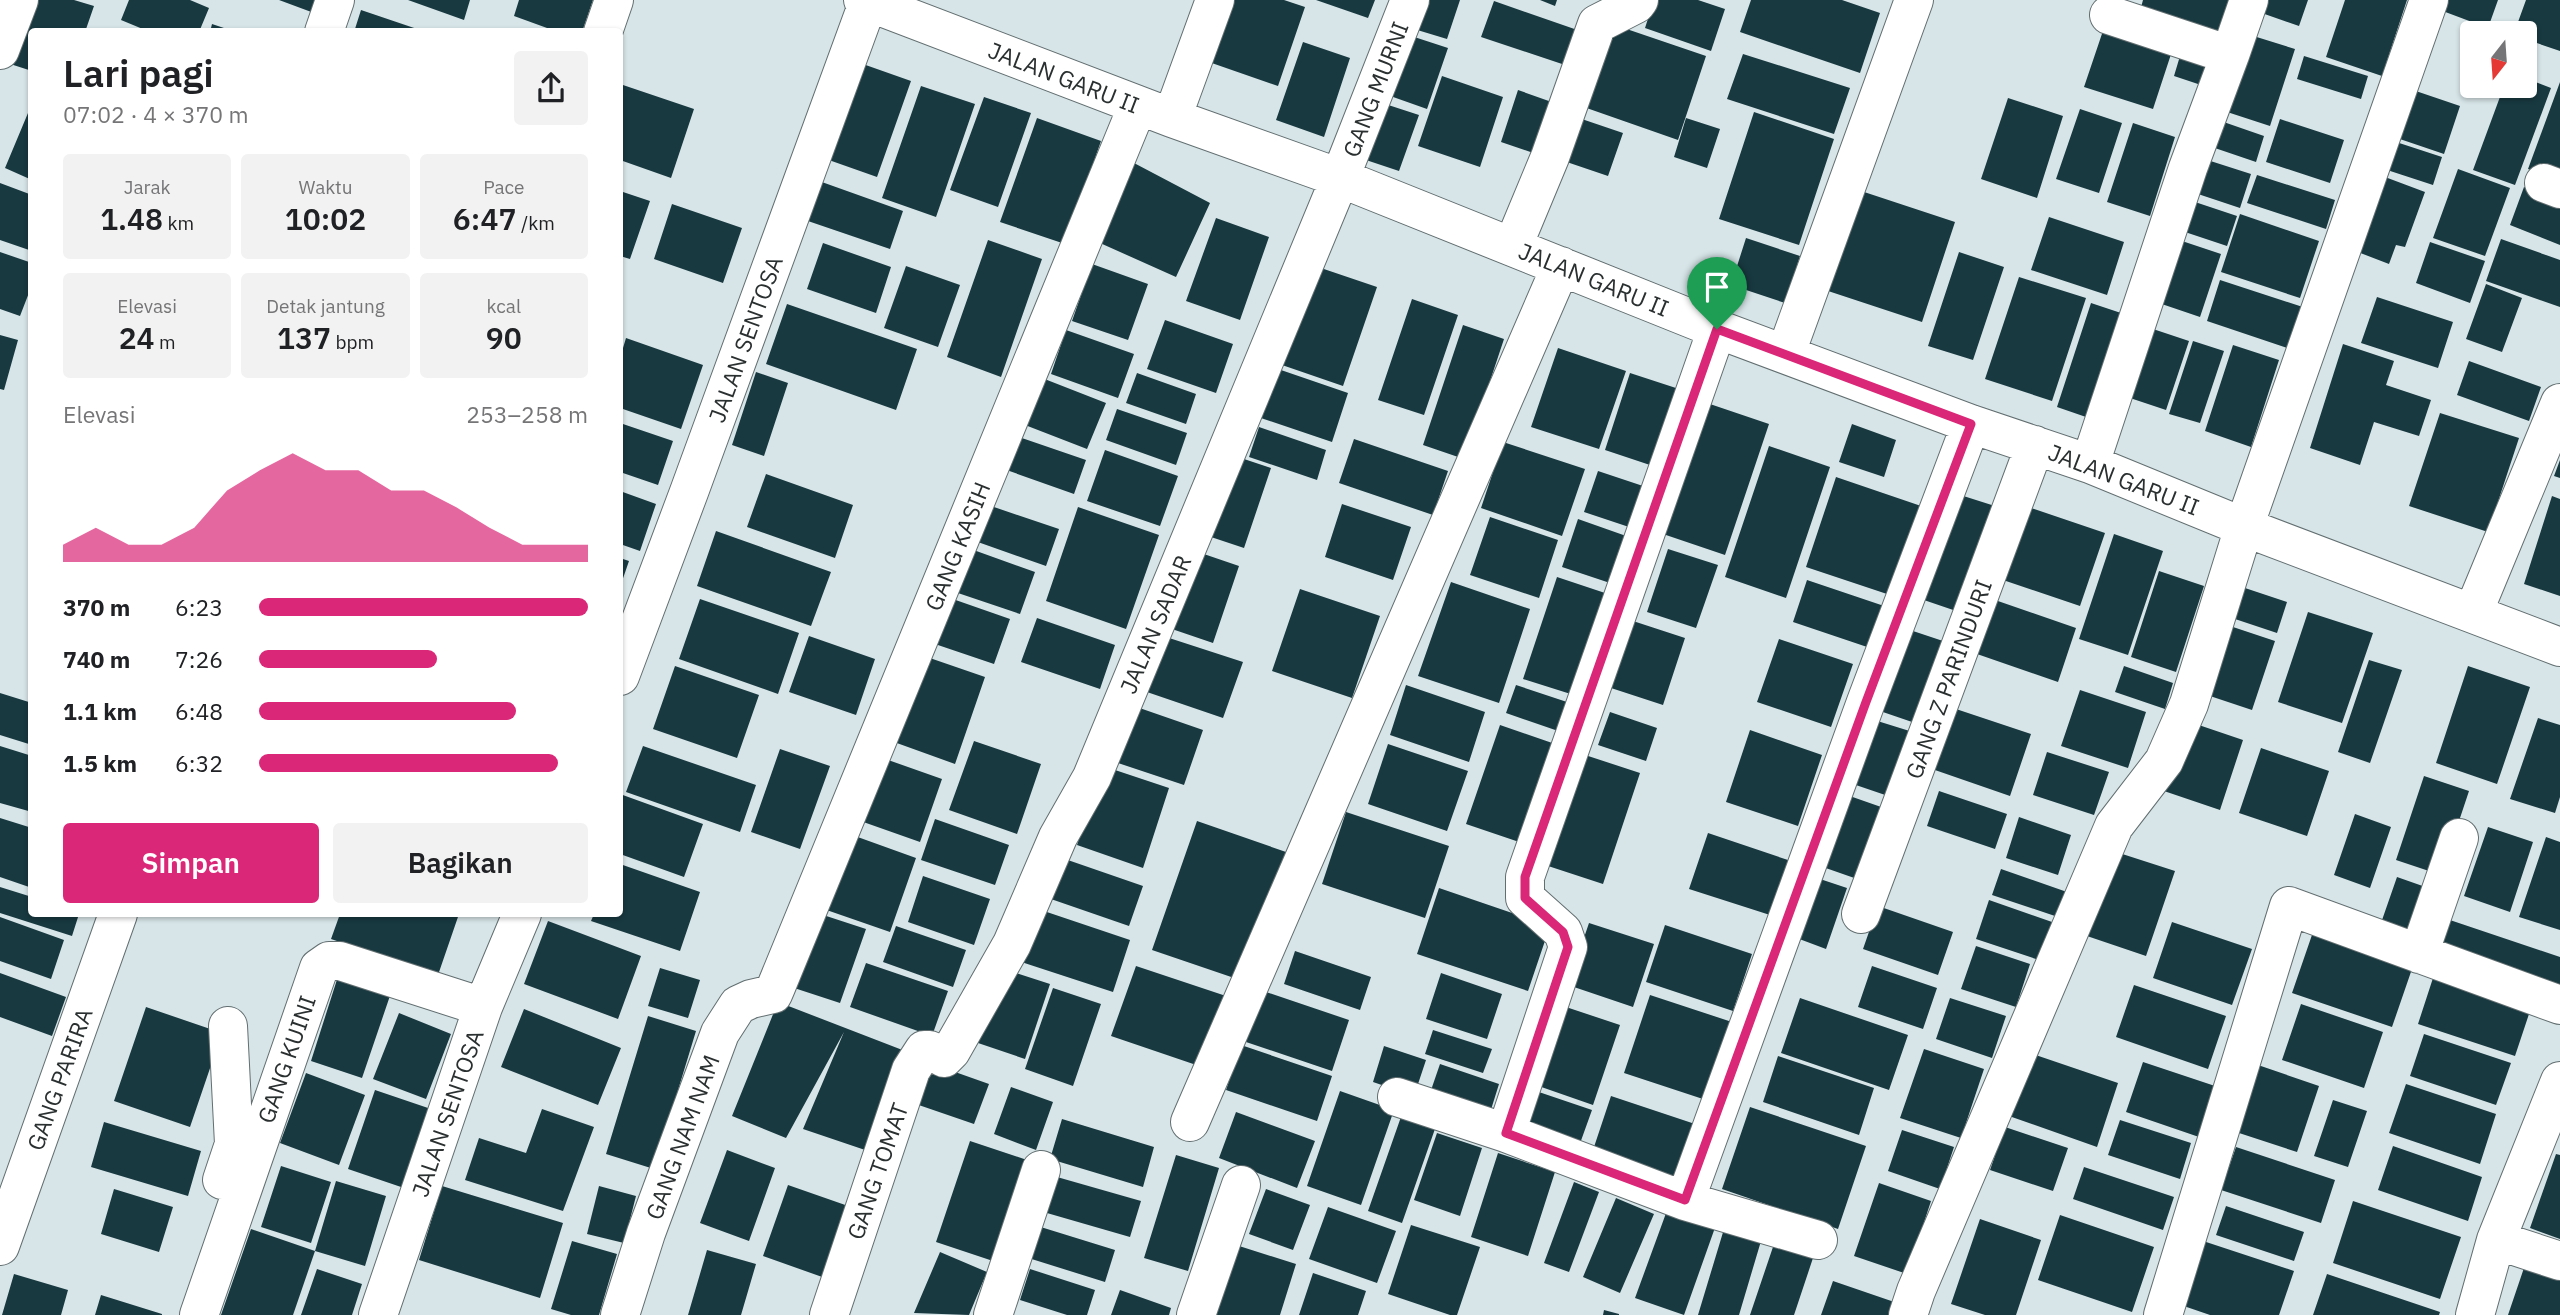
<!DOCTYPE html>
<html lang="id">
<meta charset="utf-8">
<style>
body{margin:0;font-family:"IBM Plex Sans",sans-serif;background:#f2f2f2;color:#202124;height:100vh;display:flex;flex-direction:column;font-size:26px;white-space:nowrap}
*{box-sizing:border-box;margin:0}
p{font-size:23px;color:#757577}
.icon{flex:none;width:38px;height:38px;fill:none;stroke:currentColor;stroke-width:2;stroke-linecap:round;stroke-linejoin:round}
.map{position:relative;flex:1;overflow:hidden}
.sheet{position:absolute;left:28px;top:28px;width:595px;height:889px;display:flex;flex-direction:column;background:#fff;border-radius:7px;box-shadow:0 2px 5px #0004}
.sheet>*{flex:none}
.needle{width:46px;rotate:197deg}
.controls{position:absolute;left:2460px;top:21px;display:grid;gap:14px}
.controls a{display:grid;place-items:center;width:77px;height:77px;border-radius:7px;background:#fff;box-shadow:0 2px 5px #0004;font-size:35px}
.pin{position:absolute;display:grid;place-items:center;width:60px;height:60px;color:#fff;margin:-72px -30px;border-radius:50% 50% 50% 0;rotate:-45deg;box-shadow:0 0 7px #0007}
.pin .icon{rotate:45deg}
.round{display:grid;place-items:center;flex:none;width:74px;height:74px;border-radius:7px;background:#f2f2f2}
.summary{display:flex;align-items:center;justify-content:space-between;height:119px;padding:0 35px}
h1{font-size:38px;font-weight:600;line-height:52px}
.stats{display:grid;grid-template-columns:repeat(3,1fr);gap:10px;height:119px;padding:7px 35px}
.stats div{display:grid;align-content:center;border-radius:7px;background:#f2f2f2;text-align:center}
.stats b{font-size:30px;font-weight:600}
.stats small{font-size:19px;font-weight:400}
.stats p{font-size:19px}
.chart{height:196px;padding:14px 35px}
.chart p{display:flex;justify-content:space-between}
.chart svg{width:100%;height:126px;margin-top:7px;fill:#db2777;opacity:.7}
.primary-button{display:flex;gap:14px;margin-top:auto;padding:14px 35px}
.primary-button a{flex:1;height:80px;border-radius:7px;background:#db2777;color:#fff;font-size:28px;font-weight:600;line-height:80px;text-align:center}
.primary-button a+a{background:#f2f2f2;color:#202124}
ul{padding:0 35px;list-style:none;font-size:23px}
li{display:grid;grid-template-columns:112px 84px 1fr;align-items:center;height:52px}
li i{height:18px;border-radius:9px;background:#db2777}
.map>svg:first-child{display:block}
.building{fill:#183940}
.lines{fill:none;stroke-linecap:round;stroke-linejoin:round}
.minor-casing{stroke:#626e70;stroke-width:40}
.minor{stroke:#fff;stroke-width:38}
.route-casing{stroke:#fff;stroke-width:14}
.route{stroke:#db2777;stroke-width:9}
.labels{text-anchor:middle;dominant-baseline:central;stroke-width:7;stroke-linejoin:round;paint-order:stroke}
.street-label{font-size:23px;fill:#2a2f30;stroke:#fff}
</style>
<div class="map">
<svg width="2560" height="1315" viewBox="0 0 2560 1315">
<rect width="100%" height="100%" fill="#d7e5e8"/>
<path class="building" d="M25,0h49l20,6 -9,26h-53v39l-28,-9z
M129,0h61l19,8 -10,24h-49l-29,-12z
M279,0h39l-4,13z
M408,0h62l-6,20z
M519,0h74l-11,32h-24l-44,-16z
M1227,0h57l21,7 -27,79 -72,-25z
M1316,0h59l-7,18z
M1424,0h36l-13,39 -33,-10z
M1540,0h17l-2,6z
M1654,0h44l27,9 -14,42 -66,-23z
M1751,0h91l38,13 -20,60 -120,-41z
M2143,0h88l-12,40 -80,-25z
M2259,0h49l-9,26 -43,-15z
M2345,0h62l-25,76 -56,-19z
M2435,0h63l-10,28 -56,-21z
M2526,0h34v51l-35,-12v-6h-11z
M1494,1l92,32 -12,35 -93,-31z
M361,10l62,21v1h-69z
M2108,16l68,23 -23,70 -69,-22z
M1606,22l100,34 -28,84 -100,-35z
M212,24l21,7v1h-23z
M1399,32l49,16 -21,61 -48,-17z
M2247,34l48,15 -25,77 -49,-16z
M1303,42l47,16 -26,79 -48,-17z
M2183,46l28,9 -10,30 -27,-9z
M1743,54l107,34 -16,46 -107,-35z
M2304,56l64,20 -7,23 -64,-20z
M860,63l51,18 -34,96 -51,-18z
M1442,76l61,21 -23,70 -62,-21z
M2525,78l26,10 -36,97 -42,-15 31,-84h21z
M2560,82v99l-32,-12z
M620,84l74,25 -23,69 -51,-18z
M921,86l54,18 -39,113 -54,-19z
M2407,88l53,18 -16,48 -53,-18z
M1518,90l45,16 -18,51 -44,-15z
M984,97l47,16 -33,94 -48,-17z
M2008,98l55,18 -26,82 -56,-19z
M1376,101l43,14 -20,56 -42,-14z
M2080,109l42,14 -23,70 -43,-14z
M1754,112l80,27 -35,106 -80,-26z
M28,113l4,1v66l-27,-12z
M1567,114l56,19 -15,43 -56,-19z
M1037,118l64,23 -36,103 -65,-22z
M1686,118l34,11 -13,39 -33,-11z
M2215,119l49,17 -8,26 -50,-17z
M2280,119l64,21 -14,43 -64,-21z
M2133,123l42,14 -25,79 -43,-14z
M2390,140l52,17 -9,28 -52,-17z
M2198,157l53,17 -11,34 -54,-18z
M1134,163l76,40 -34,74 -76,-34z
M2458,169l52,19 -25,68 -52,-18z
M2377,174l48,18 -20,55 -9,-2 -7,19 -39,-15z
M2257,175l78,25 -9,29 -79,-26z
M819,181l84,30 -13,38 -85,-29z
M0,183l32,12v56l-32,-11z
M2524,187l36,14v44l-50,-20z
M1852,188l103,34 -33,100 -103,-34z
M620,191l30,10 -20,58 -10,-3z
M2180,197l57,19 -10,30 -57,-19z
M672,204l70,24 -19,55 -69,-24z
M2240,214l79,27 -19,57 -79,-26z
M2049,217l75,25 -17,53 -76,-25z
M1216,218l53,19 -29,83 -54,-19z
M2167,236l54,18 -21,63 -53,-18z
M1746,238l54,18 -15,47 -54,-18z
M2501,239l59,21v47l-74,-26z
M988,240l54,19 -41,118 -54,-20z
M2430,242l55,19 -15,42 -54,-20z
M823,243l68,24 -15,46 -69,-24z
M0,252l32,11v22l-12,31 -20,-7z
M1959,252l45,15 -31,93 -45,-14z
M1092,264l56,20 -20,56 -56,-19z
M906,266l54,19 -22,62 -54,-19z
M1315,266l62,21 -34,99 -61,-21z
M2019,277l67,21 -34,103 -67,-22z
M2220,280l92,30 -13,42 -92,-31z
M2486,284l36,14 -20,54 -36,-13z
M2377,297l76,25 -15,46 -77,-25z
M1412,299l46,16 -34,100 -46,-15z
M2091,303l30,10 -35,104 -29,-10z
M787,304l130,45 -21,61 -130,-46z
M1165,320l68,24 -17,49 -69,-24z
M1463,325l41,14 -40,120 -41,-14z
M2141,325l48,16 -23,69 -48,-16z
M1066,330l68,24 -16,44 -67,-24z
M0,335l18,5 -14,50 -4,-1z
M626,338l77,27 -22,64 -61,-21v-50z
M2193,341l31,10 -24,72 -31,-9z
M2343,344l51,17 -8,24 45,15 -12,36 -45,-14 -14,43 -50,-17z
M2233,345l46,15 -28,87 -46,-16z
M1558,348l68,23 -27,78 -68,-22z
M2469,361l72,26 -12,34 -72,-26z
M1269,366l79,27 -16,49 -80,-27z
M756,372l32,11 -24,73 -32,-11z
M1137,373l59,21 -10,30 -60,-21z
M1630,373l49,16 -26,77 -48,-16z
M1042,378l64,25 -19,46 -62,-24z
M1707,403l62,21 -44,131 -62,-21z
M1117,409l70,24 -11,32 -70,-25z
M2440,413l79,25 -31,94 -79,-26z
M620,423l53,18 -15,44 -38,-13z
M1852,424l44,16 -12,37 -45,-15z
M1259,427l67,23 -9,30 -68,-23z
M1010,434l76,26 -12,34 -76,-27z
M1354,439l94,32 -15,44 -94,-32z
M1503,442l82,27 -23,67 -81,-28z
M1769,446l61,21 -44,131 -61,-21z
M1105,450l73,26 -18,50 -73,-25z
M1232,455l39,13 -27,80 -39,-13z
M2560,460v18l-6,-2z
M1598,471l48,16 -14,41 -48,-16z
M766,474l87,31 -18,53 -88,-31z
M1836,477l88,30 -31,89 -87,-29z
M620,491l36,13 -16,47 -20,-7z
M1954,493l44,14 -36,106 -44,-15z
M2552,496l8,3v97l-36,-12z
M1342,504l69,23 -18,53 -68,-23z
M988,505l71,24 -13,37 -71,-25z
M1078,507l81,28 -33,94 -80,-28z
M2028,507l77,26 -25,73 -77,-26z
M1490,517l68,23 -19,58 -69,-23z
M1578,519l51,18 -16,47 -51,-17z
M716,531l115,41 -20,54 -114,-40z
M2114,534l49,17 -35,104 -49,-16z
M968,548l67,24 -15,42 -68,-23z
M1668,549l50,16 -22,63 -49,-16z
M1195,551l44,15 -26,77 -44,-15z
M620,558l9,3 -9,26z
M2159,571l45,15 -28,86 -45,-15z
M1557,577l54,18 -34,101 -54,-17z
M1807,580l86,29 -14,42 -86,-29z
M1451,582l79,27 -31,94 -81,-27z
M2242,587l45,15 -10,31 -45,-15z
M1300,589l80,27 -28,82 -80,-27z
M947,597l63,22 -16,45 -62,-21z
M700,599l99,34 -21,61 -99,-35z
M1995,600l81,28 -18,54 -81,-28z
M2308,612l65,21 -31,90 -64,-21z
M1037,618l78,27 -15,44 -79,-27z
M1633,621l52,17 -22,67 -52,-17z
M2230,626l45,15 -23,69 -45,-15z
M1904,628l39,13 -28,82 -38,-13z
M809,636l66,23 -19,56 -67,-23z
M1163,636l80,26 -20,56 -79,-27z
M1779,639l74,25 -22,63 -74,-25z
M924,656l61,21 -30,87 -61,-22z
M2369,660l33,10 -32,93 -32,-11z
M675,666l84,29 -22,63 -84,-29z
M2124,666l49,17 -8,26 -50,-17z
M2468,666l62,21 -33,97 -61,-21z
M1406,685l79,27 -16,50 -79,-27z
M1516,685l57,19 -9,29 -58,-20z
M2080,690l66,22 -18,56 -67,-22z
M0,693l32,10v42l-32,-10z
M1128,704l75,26 -19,55 -75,-25z
M1953,708l78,26 -21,62 -78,-27z
M1610,712l47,16 -11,33 -48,-16z
M2538,718l22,7v72l-5,16 -45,-14z
M1871,719l45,14 -22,65 -44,-15z
M2184,720l59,20 -23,70 -59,-20z
M1500,725l58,20 -33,99 -59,-20z
M1750,730l72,25 -24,71 -72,-24z
M974,741l67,23 -24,70 -68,-24z
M1388,744l80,27 -21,60 -79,-27z
M0,746l32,10v56l-32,-9z
M643,746l113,39 -16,47 -114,-40z
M2261,748l68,23 -22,65 -68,-23z
M780,749l50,17 -30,83 -49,-17z
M2047,752l62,20 -15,43 -61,-20z
M1579,753l61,20 -37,111 -61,-20z
M874,755l68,24 -22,63 -68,-24z
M1103,766l66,22 -26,80 -66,-23z
M2424,776l45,15 -28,84 -45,-15z
M1939,791l68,23 -12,35 -68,-23z
M620,794l83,30 -19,53 -64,-23z
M1844,794l40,14 -24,72 -40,-14z
M1346,812l103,34 -24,72 -103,-34z
M2355,814l36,13 -21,61 -36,-13z
M2019,817l52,18 -13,40 -52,-17z
M0,818l32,10v60l-32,-11z
M935,819l74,26 -14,40 -74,-25z
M1197,821l89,31 -43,129 -91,-31z
M2488,827l45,15 -23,70 -46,-16z
M841,831l75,27 -26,74 -75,-26z
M1708,833l80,27 -18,55 -81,-26z
M2546,837l14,5v88l-41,-13z
M2113,851l62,20 -29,85 -62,-21z
M1062,858l81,28 -14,40 -81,-28z
M620,864l80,28 -20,59 -89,-30 3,-7h26z
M2001,869l66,23 -9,25 -66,-22z
M923,876l67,23 -16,46 -66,-23z
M1814,877l33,11 -21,61 -32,-12z
M2397,877l37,13 -15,46 -38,-13z
M0,887l32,10v17h47l-7,22 -72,-23z
M1439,888l111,38 -22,65 -111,-37z
M1989,900l63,22 -13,38 -63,-21z
M1029,906l101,34 -17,52 -101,-33z
M1878,906l75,26 -15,43 -75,-26z
M811,911l55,18 -26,74 -55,-18z
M340,914h119l-21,61 -107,-36z
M2438,916l122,41v38l-134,-46z
M0,917l64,23 -13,39 -51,-18z
M548,921l93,35 -23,63 -94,-35z
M2172,922l80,27 -20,56 -79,-27z
M1589,923l65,21 -21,63 -65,-22z
M1665,925l87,29 -19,57 -87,-29z
M896,926l70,24 -13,37 -70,-25z
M2313,932l100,34 -21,61 -100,-34z
M1976,946l54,18 -14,43 -55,-18z
M1295,951l76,26 -11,33 -76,-26z
M866,963l82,28 -16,45 -82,-29z
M1136,966l96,32 -24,71 -97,-33z
M1872,966l65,22 -14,41 -65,-22z
M341,967l53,17 -32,94 -51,-17z
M660,968l40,12 -12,38 -40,-12z
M1004,969l46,15 -25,75 -47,-16z
M0,973l66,24 -14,39 -52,-19z
M1441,973l61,21 -15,45 -61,-20z
M2433,978l97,33 -15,45 -97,-32z
M2134,985l92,31 -18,53 -92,-32z
M1053,988l48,16 -28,82 -48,-17z
M1263,991l86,29 -17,51 -86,-29z
M1650,995l85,28 -26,78 -85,-28z
M1800,998l108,37 -19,55 -108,-37z
M1950,998l56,18 -14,42 -56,-19z
M778,1002l127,49 -34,101 -68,-23 41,-97 -58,106 -54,-22z
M1554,1003l66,22 -27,80 -66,-23z
M2301,1004l82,28 -19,56 -82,-28z
M146,1007l76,26 -32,94 -76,-26z
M524,1009l97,39 -23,57 -97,-38z
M399,1013l52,21 -25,65 -53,-20z
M648,1016l48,15 -42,138 -48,-15z
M1433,1030l59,19 -9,24 -58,-19z
M2424,1034l87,29 -15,42 -86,-29z
M1241,1045l91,31 -15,45 -91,-31z
M1384,1046l42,14 -12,36 -41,-14z
M1924,1049l60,20 -23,69 -61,-20z
M2030,1053l88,30 -21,64 -88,-31z
M1778,1056l96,32 -15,47 -96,-33z
M924,1061l65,23 -15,40 -64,-22z
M2143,1062l72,24 -16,51 -73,-25z
M1440,1064l59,20 -10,32 -60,-20z
M2258,1065l61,21 -22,66 -61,-20z
M306,1073l59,22 -26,70 -59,-22z
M2406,1084l90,30 -16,50 -91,-31z
M1011,1087l42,15 -17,48 -42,-16z
M1530,1089l62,21 -14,39 -61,-20z
M375,1090l56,19 -27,79 -56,-19z
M1340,1091l54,19 -33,95 -54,-19z
M1611,1096l87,29 -20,60 -87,-29z
M2333,1100l34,11 -19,56 -34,-11z
M1750,1107l116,39 -28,83 -116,-40z
M542,1109l52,18 -31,84 -98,-31 14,-42 47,15z
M1236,1112l79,29 -18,47 -78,-30z
M1402,1114l34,12 -34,97 -34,-12z
M1062,1119l92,28 -11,40 -93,-28z
M2120,1120l71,23 -11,36 -72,-24z
M104,1122l97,29 -13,45 -97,-29z
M2005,1127l63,21 -15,43 -63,-21z
M1902,1130l52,17 -14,42 -52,-18z
M1437,1133l45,15 -22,68 -46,-16z
M970,1141l57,19 -34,101 -57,-19z
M2393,1146l89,31 -14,44 -90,-31z
M2236,1147l99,33 -14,43 -100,-33z
M727,1150l48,18 -26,73 -49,-18z
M1498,1153l57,19 -27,84 -57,-19z
M2556,1154l4,1v84l-30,-11z
M1176,1155l43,13 -31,103 -44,-13z
M281,1166l50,16 -20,61 -50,-16z
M2084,1167l90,30 -11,33 -90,-31z
M1050,1175l91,26 -11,36 -90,-26z
M336,1181l50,15 -21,70 -50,-15z
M1574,1182l25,10 -30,80 -25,-9z
M1879,1183l52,18 -24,73 -53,-18z
M788,1185l63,22 -26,71 -62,-22z
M442,1186l121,37 -23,75 -121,-38z
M599,1186l37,10 -12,47 -37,-9z
M114,1189l59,18 -14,45 -58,-18z
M1266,1189l44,16 -17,45 -44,-16z
M1616,1198l38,16 -34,79 -37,-16z
M2353,1201l108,36 -21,62 -107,-36z
M1669,1205l48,17 -33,93 -49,-17z
M2226,1206l78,26 -10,29 -78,-26z
M1328,1207l68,24 -19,52 -68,-24z
M2060,1215l94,32 -22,65 -94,-32z
M1980,1219l61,21 -25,75h-31l-34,-11z
M1031,1224l84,26 -10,32 -83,-26z
M1411,1225l69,22 -23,68h-7l-62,-21z
M251,1229l64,22 -22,64h-72z
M1724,1229l37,12 -22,74h-41z
M2197,1239l97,32 -15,44h-69l-35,-12z
M572,1241l45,13 -18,61h-28l-20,-6z
M1774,1244l39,14 -19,57h-44z
M1236,1245l60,19 -16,51h-66z
M707,1250l49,14 -15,51h-53z
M940,1252l47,20 -18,43 -55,-2z
M2526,1262l34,12v41h-52z
M317,1269l45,15 -10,31h-51z
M1030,1269l65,21 -8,25h-20l-47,-15z
M1313,1273l53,18 -8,24h-59z
M14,1274l54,16 -7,25h-59z
M2327,1274l113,38 -1,3h-126z
M1833,1281l70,24 -3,10h-79z
M1120,1290l51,18 -2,7h-58z
M101,1295l61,19v1h-67z
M1604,1310l15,4v1h-16z"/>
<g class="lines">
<defs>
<path id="minor" d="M863,0l309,118 168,60 377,151 254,95 119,40 154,63 316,120
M2109,15l121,40 19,-55
M324,32l11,-32
M603,32l11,-32
M0,50l19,-50
M1172,118l43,-118
M2544,183l16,6
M1513,246l37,-89 47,-133 39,-20 3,-4
M1717,329l-192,548v21l38,34 5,15 -62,186 179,68 133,39
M1786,353l128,-353
M2090,464l98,-296 42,-113
M2473,613l87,-210
M620,676l69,-184 180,-492
M1861,914l174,-469
M2419,954l40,-116
M1397,1097l109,36
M1190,1122l371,-856
M222,1180l12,-36 -6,-118
M1685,1201l181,-499 105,-278
M2496,1240l64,21
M0,1246l118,-332
M199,1315l120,-347 10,-7h11l143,46
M378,1315l105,-308 39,-93
M620,1315l26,-82 74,-200 18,-28 13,-6 22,-5 3,-7 362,-882
M829,1315l82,-245 13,-20h6l14,8 7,-7 61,-107 46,-107 34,-60 248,-599 70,-178
M993,1315l48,-145
M1196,1315l45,-130
M1908,1315l8,-24 198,-465 50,-65 25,-57 55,-177 185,-527
M2163,1315l126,-409 271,99
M2475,1315l21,-75 64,-159"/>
</defs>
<use href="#minor" class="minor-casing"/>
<use href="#minor" class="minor"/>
</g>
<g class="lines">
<defs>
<path id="route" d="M1717,329l254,95 -105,278 -181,498 -179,-67 62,-186 -5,-15 -38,-34v-21z"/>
</defs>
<use href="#route" class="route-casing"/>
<use href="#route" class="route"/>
</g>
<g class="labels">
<g class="street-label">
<text transform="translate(1064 77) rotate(21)">JALAN GARU II</text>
<text transform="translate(1375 89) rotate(-69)">GANG MURNI</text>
<text transform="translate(1594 279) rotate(22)">JALAN GARU II</text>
<text transform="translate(745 339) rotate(-70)">JALAN SENTOSA</text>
<text transform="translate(2124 479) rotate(21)">JALAN GARU II</text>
<text transform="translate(957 546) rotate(-68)">GANG KASIH</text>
<text transform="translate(1155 624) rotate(-67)">JALAN SADAR</text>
<text transform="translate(1948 679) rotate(-70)">GANG Z PARINDURI</text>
<text transform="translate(286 1059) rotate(-71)">GANG KUINI</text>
<text transform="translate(59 1079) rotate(-70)">GANG PARIRA</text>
<text transform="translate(447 1113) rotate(-71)">JALAN SENTOSA</text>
<text transform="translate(682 1137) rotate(-70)">GANG NAM NAM</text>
<text transform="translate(877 1171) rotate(-71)">GANG TOMAT</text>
</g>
</g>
</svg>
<div class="controls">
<a><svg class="needle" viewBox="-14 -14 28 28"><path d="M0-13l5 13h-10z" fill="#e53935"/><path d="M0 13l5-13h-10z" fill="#757577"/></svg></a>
</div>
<div class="pin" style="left:1717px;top:329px;background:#1e9e55"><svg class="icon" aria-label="arrive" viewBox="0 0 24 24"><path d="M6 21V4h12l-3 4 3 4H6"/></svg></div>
<section class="sheet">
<div class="summary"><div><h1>Lari pagi</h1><p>07:02 · 4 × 370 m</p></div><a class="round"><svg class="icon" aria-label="share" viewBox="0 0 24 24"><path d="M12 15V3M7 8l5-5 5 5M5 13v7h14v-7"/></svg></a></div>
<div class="stats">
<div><p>Jarak</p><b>1.48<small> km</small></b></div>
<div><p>Waktu</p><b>10:02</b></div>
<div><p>Pace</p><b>6:47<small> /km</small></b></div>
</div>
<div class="stats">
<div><p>Elevasi</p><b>24<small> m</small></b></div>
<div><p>Detak jantung</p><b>137<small> bpm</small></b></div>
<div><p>kcal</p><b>90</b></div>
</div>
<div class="chart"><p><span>Elevasi</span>253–258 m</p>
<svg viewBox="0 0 160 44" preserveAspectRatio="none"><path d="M0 44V38L10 32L20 38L30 38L40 32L50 19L60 12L70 6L80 12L90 12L100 19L110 19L120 25L130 32L140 38L150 38L160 38V44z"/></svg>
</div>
<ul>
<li><b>370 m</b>6:23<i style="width:100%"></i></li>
<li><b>740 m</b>7:26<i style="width:54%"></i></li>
<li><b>1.1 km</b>6:48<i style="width:78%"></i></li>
<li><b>1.5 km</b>6:32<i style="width:91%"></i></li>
</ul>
<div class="primary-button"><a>Simpan</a><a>Bagikan</a></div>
</section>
</div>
